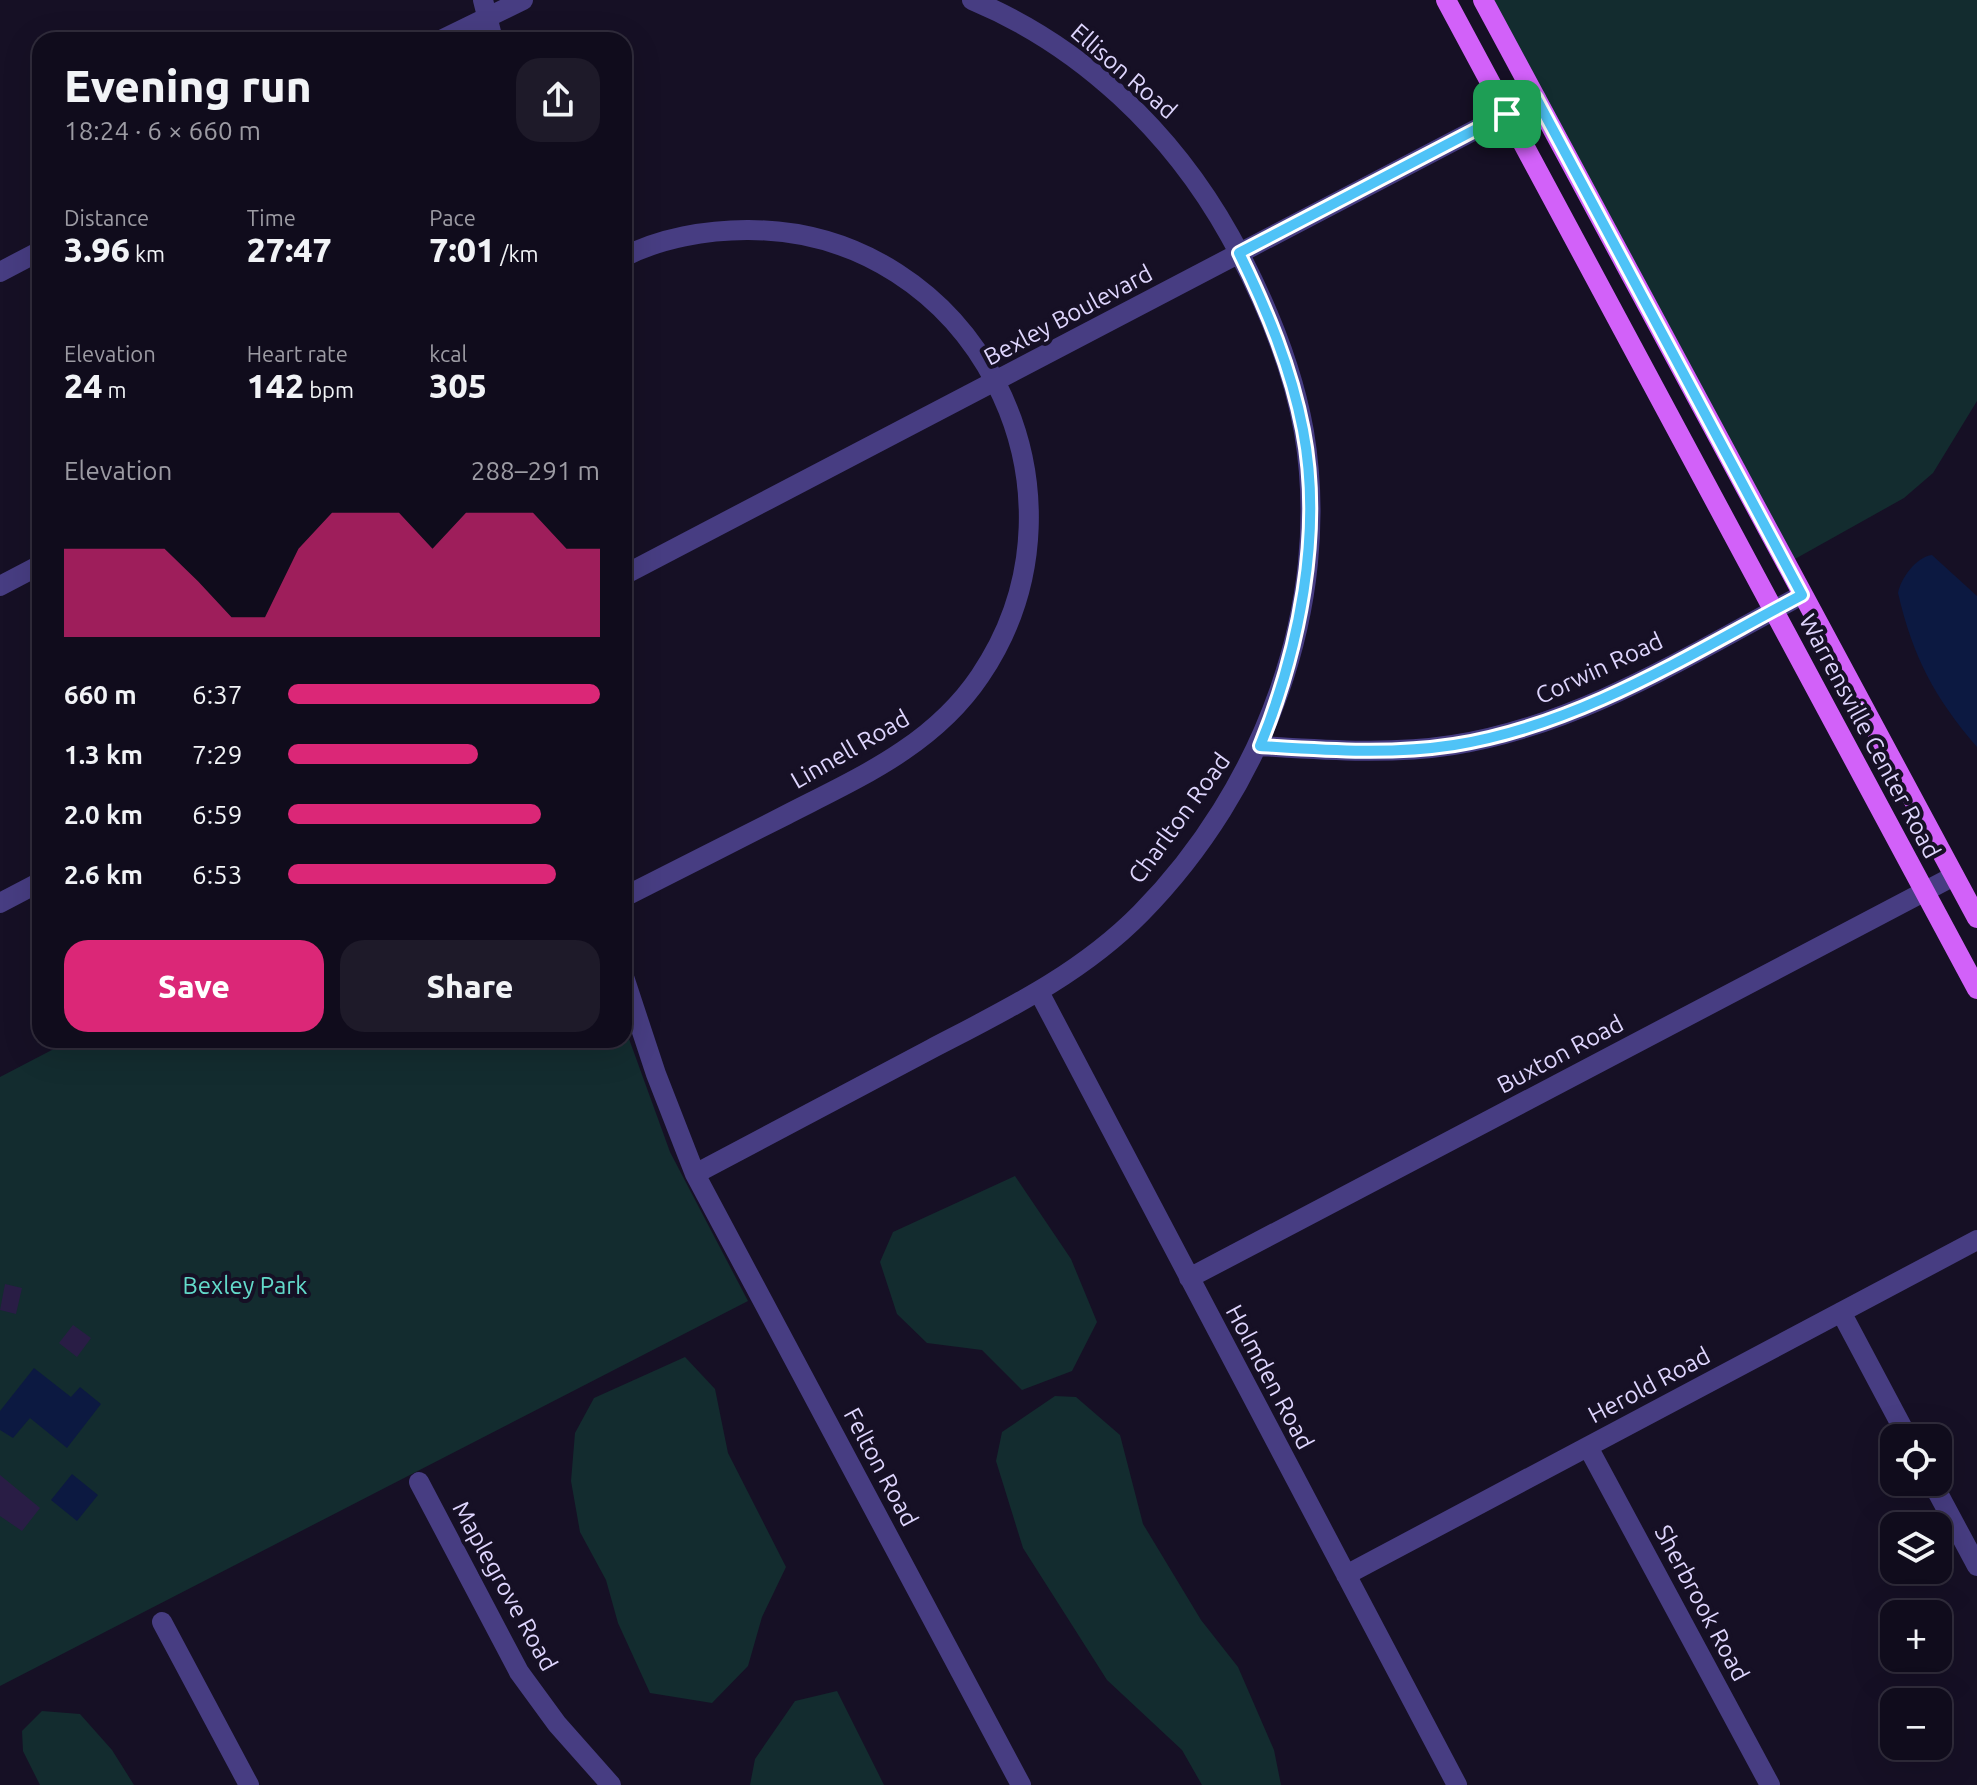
<!DOCTYPE html>
<meta charset="utf-8">
<style>
body{margin:0;font-family:Ubuntu,sans-serif;background:#1e1a29;color:#f1f3f6;height:100vh;display:flex;flex-direction:column;font-size:30px;white-space:nowrap}
*{box-sizing:border-box;margin:0}
p{font-size:26px;color:#9c9ba3}
.icon{flex:none;width:44px;height:44px;fill:none;stroke:currentColor;stroke-width:2;stroke-linecap:round;stroke-linejoin:round}
.map{position:relative;flex:1;overflow:hidden}
.side{position:absolute;left:32px;top:32px;width:600px;height:1016px;display:flex;flex-direction:column;background:#100c1c;border-radius:24px;box-shadow:0 8px 32px #0002,0 0 0 2px #302c3b}
.side>*{flex:none}
.buttons{position:absolute;left:1880px;top:1424px;display:grid;gap:16px}
.buttons a{display:grid;place-items:center;width:72px;height:72px;border-radius:16px;background:#100c1c;box-shadow:0 8px 32px #0002,0 0 0 2px #302c3b;font-size:40px}
.pin{position:absolute;display:grid;place-items:center;width:68px;height:68px;color:#fff;margin:-34px;border-radius:16px;box-shadow:0 4px 12px #0006}
.round{display:grid;place-items:center;flex:none;width:84px;height:84px;border-radius:24px;background:#1e1a29}
.head{display:flex;align-items:center;justify-content:space-between;height:136px;padding:0 32px}
h1{font-size:44px;font-weight:800;line-height:60px}
.figures{display:grid;grid-template-columns:repeat(3,1fr);gap:12px;height:136px;padding:8px 32px}
.figures div{display:grid;align-content:center}
.figures b{font-size:34px;font-weight:800}
.figures small{font-size:22px;font-weight:400}
.figures p{font-size:22px}
.chart{height:224px;padding:16px 32px}
.chart p{display:flex;justify-content:space-between}
.chart svg{width:100%;height:144px;margin-top:8px;fill:#db2777;opacity:.7}
.primary-button{display:flex;gap:16px;margin-top:auto;padding:16px 32px}
.primary-button a{flex:1;height:92px;border-radius:24px;background:#db2777;color:#fff;font-size:32px;font-weight:800;line-height:92px;text-align:center}
.primary-button a+a{background:#1e1a29;color:#f1f3f6}
ul{padding:0 32px;list-style:none;font-size:26px}
li{display:grid;grid-template-columns:128px 96px 1fr;align-items:center;height:60px}
li i{height:20px;border-radius:10px;background:#db2777}
.map>svg:first-child{display:block}
.green{fill:#132c2f}
.water{fill:#0c1941}
.building{fill:#291d45}
.lines{fill:none;stroke-linecap:round;stroke-linejoin:round}
.street{stroke:#473d82;stroke-width:20}
.primary{stroke:#d261f9;stroke-width:20}
.route-casing{stroke:#fff;stroke-width:16}
.route{stroke:#4fc3f7;stroke-width:10}
.labels{text-anchor:middle;dominant-baseline:central;stroke-width:8;stroke-linejoin:round;paint-order:stroke}
.street-label{font-size:24px;fill:#ded5fd;stroke:#161025}
.park-label{font-size:24px;fill:#63dbcb;stroke:#161025}
</style>
<div class="map">
<svg width="1977" height="1785" viewBox="0 0 1977 1785">
<rect width="100%" height="100%" fill="#161025"/>
<path class="green" d="M1483,0h494v401l-44,72 -29,25 -118,66z
M624,1025l46,127 78,149 -748,385v-609l71,-37h553z
M1015,1176l56,83 26,63 -25,49 -50,19 -40,-40 -55,-7 -30,-29 -17,-52 13,-30z
M685,1357l30,32 13,64 58,114 -24,50 -14,49 -36,37 -62,-10 -32,-70 -12,-43 -26,-48 -9,-51 4,-48 19,-35z
M1055,1396l21,1 44,38 23,89 58,96 37,47 36,83 7,35h-79l-20,-35 -75,-70 -84,-132 -27,-87 6,-29z
M837,1691l47,94h-134l5,-26 40,-58z
M42,1711l38,3 32,36 22,35h-94l-17,-34 -1,-20z"/>
<path class="water" d="M1932,555l45,41v151c-43,-50 -64,-90 -79,-154 3,-15 18,-36 34,-38z
M34,1368l37,29 9,-10 21,17 -34,44 -37,-30 -17,20 -13,-8v-19z
M72,1474l26,21 -21,26 -26,-21z"/>
<path class="building" d="M5,1284l17,4 -6,26 -16,-4z
M73,1325l18,13 -14,19 -18,-14z
M0,1475l40,33 -18,23 -22,-15z"/>
<g class="lines">
<path class="street" d="M483,0l10,40
M441,40l82,-40
M624,257c36,-19 83,-27 123,-27 227,-1 359,260 233,446 -47,70 -122,102 -194,139 -54,27 -108,55 -162,82
M0,272l40,-21
M624,575l912,-477
M0,586l40,-21
M1260,746c65,4 129,9 193,-1 127,-20 238,-91 349,-150
M0,903l40,-21
M624,977l32,97 39,100 326,611
M1039,992l418,793
M695,1174c79,-42 158,-84 236,-125 75,-39 150,-75 210,-136 122,-124 192,-307 163,-481 -12,-68 -41,-136 -74,-196 -58,-104 -148,-190 -258,-236
M1189,1278l765,-402
M1841,1312l67,126
M1588,1447l182,338
M419,1482l100,190 38,52 54,61
M1932,1482l45,84
M1346,1575l631,-335
M162,1622l87,163"/>
<path class="primary" d="M1446,0l531,989
M1483,0l494,918"/>
</g>
<g class="lines">
<defs>
<path id="route" d="M1536,98l266,497c-112,59 -222,130 -348,150 -65,10 -129,5 -194,1 39,-96 63,-213 43,-316 -12,-62 -36,-120 -64,-177z"/>
</defs>
<use href="#route" class="route-casing"/>
<use href="#route" class="route"/>
</g>
<g class="labels">
<g class="street-label">
<text transform="translate(1124 71) rotate(41)">Ellison Road</text>
<text transform="translate(1068 315) rotate(-28)">Bexley Boulevard</text>
<text transform="translate(1599 668) rotate(-25)">Corwin Road</text>
<text transform="translate(1870 736) rotate(62)">Warrensville Center Road</text>
<text transform="translate(850 749) rotate(-30)">Linnell Road</text>
<text transform="translate(1179 818) rotate(-54)">Charlton Road</text>
<text transform="translate(1560 1054) rotate(-28)">Buxton Road</text>
<text transform="translate(1270 1377) rotate(62)">Holmden Road</text>
<text transform="translate(1649 1385) rotate(-28)">Herold Road</text>
<text transform="translate(881 1467) rotate(62)">Felton Road</text>
<text transform="translate(505 1586) rotate(61)">Maplegrove Road</text>
<text transform="translate(1702 1603) rotate(62)">Sherbrook Road</text>
</g>
<g class="park-label">
<text x="245" y="1285">Bexley Park</text>
</g>
</g>
</svg>
<div class="buttons">
<a><svg class="icon" aria-label="locate" viewBox="0 0 24 24"><circle cx="12" cy="12" r="6"/><path d="M12 2v4M12 18v4M2 12h4M18 12h4"/></svg></a>
<a><svg class="icon" aria-label="layers" viewBox="0 0 24 24"><path d="M12 4l9 5-9 5-9-5zM3 14l9 5 9-5"/></svg></a>
<a>+</a>
<a>−</a>
</div>
<div class="pin" style="left:1507px;top:114px;background:#1e9e55"><svg class="icon" aria-label="arrive" viewBox="0 0 24 24"><path d="M6 21V4h12l-3 4 3 4H6"/></svg></div>
<section class="side">
<div class="head"><div><h1>Evening run</h1><p>18:24 · 6 × 660 m</p></div><a class="round"><svg class="icon" aria-label="share" viewBox="0 0 24 24"><path d="M12 15V3M7 8l5-5 5 5M5 13v7h14v-7"/></svg></a></div>
<div class="figures">
<div><p>Distance</p><b>3.96<small> km</small></b></div>
<div><p>Time</p><b>27:47</b></div>
<div><p>Pace</p><b>7:01<small> /km</small></b></div>
</div>
<div class="figures">
<div><p>Elevation</p><b>24<small> m</small></b></div>
<div><p>Heart rate</p><b>142<small> bpm</small></b></div>
<div><p>kcal</p><b>305</b></div>
</div>
<div class="chart"><p><span>Elevation</span>288–291 m</p>
<svg viewBox="0 0 160 44" preserveAspectRatio="none"><path d="M0 44V17L10 17L20 17L30 17L40 27L50 38L60 38L70 17L80 6L90 6L100 6L110 17L120 6L130 6L140 6L150 17L160 17V44z"/></svg>
</div>
<ul>
<li><b>660 m</b>6:37<i style="width:100%"></i></li>
<li><b>1.3 km</b>7:29<i style="width:61%"></i></li>
<li><b>2.0 km</b>6:59<i style="width:81%"></i></li>
<li><b>2.6 km</b>6:53<i style="width:86%"></i></li>
</ul>
<div class="primary-button"><a>Save</a><a>Share</a></div>
</section>
</div>
